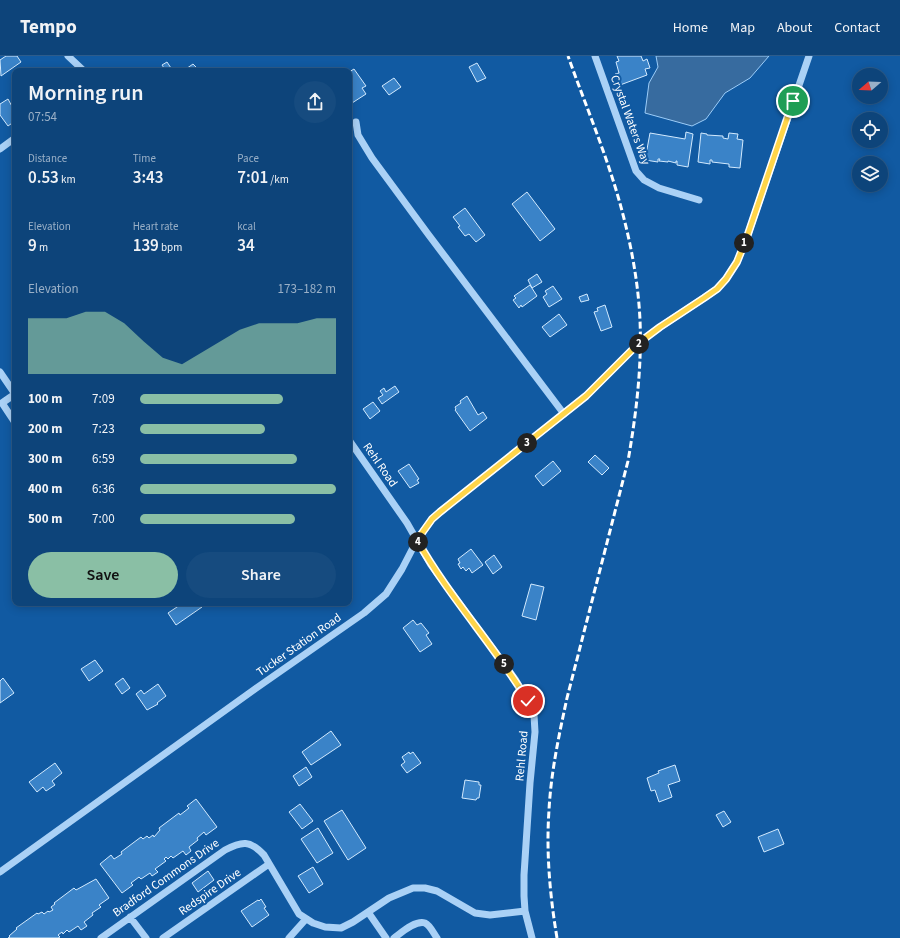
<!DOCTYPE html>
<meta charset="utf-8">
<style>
body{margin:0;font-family:"Source Sans 3",sans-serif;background:#164b7f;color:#f1f3f6;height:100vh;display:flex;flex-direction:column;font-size:15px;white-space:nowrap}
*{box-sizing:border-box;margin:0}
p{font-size:13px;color:#9ab0c7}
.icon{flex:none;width:22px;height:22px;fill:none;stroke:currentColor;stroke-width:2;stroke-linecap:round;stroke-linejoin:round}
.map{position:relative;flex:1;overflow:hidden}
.drawer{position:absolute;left:12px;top:12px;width:340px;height:538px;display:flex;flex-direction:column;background:#0d447a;border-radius:8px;box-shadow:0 2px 10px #0003,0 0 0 1px #2d5c8b}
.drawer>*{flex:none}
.needle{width:26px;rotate:251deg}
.tools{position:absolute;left:852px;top:12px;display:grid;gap:8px}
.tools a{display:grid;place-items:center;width:36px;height:36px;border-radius:50%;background:#0d447a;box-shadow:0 2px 10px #0003,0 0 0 1px #2d5c8b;font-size:20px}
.pin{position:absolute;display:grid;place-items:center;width:34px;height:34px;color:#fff;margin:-17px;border:2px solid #fff;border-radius:50%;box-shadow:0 1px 4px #0007}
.km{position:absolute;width:20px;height:20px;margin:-10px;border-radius:50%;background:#222;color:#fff;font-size:11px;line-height:20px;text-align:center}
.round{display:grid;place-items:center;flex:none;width:42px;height:42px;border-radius:21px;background:#164b7f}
.head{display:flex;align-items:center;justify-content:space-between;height:68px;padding:0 16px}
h1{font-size:22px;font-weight:600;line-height:30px}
.figures{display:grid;grid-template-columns:repeat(3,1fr);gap:6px;height:68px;padding:4px 16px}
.figures div{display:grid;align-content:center}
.figures b{font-size:17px;font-weight:600}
.figures small{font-size:11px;font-weight:400}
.figures p{font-size:11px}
.chart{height:112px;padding:8px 16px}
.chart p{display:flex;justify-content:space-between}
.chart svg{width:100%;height:72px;margin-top:4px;fill:#8abfa5;opacity:.7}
.button{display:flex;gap:8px;margin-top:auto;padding:8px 16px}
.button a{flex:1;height:46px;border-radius:24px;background:#8abfa5;color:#111;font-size:16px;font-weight:600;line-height:46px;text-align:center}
.button a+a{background:#164b7f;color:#f1f3f6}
ul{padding:0 16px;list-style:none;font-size:13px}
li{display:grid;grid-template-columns:64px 48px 1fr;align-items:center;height:30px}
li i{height:10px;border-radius:5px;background:#8abfa5}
header{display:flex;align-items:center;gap:24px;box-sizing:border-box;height:56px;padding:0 20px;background:#0d447a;border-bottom:1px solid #2d5c8b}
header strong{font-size:19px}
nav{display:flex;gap:22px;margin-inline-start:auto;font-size:14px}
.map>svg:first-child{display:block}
.water{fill:#376b9f;stroke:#9ccdf9}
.building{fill:#3a83c8;stroke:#d3eafe}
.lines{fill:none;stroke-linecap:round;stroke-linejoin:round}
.minor{stroke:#aad1f6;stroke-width:7}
.rail{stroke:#fff;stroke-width:3;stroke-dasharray:7 3;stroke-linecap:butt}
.route-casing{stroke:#fff;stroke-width:8}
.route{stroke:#ffd54a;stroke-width:5}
.labels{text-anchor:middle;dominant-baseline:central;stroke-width:4;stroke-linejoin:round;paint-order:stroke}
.street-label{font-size:12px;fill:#fff;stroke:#115aa2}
</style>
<header>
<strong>Tempo</strong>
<nav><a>Home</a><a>Map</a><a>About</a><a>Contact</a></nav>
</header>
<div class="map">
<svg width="900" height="882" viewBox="0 0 900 882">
<rect width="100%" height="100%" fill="#115aa2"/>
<path class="water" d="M656,0h113l-19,22 -25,15 -19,26 -14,7 -47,-13 4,-30 9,-16z"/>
<path class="building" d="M6,0h11l4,6 -20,14 -1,-16z
M617,0h24l2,5 4,-2 3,9 -5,1 2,6 -27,10 -5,-11 4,-1 -3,-11 3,-1z
M167,6l4,6 -5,3 -4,-6z
M477,7l9,15 -9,4 -8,-15z
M193,8l3,3 -4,2 2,2h-11z
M354,13l12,17 -4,2 4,6 -14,9 -3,-5v-26z
M394,22l7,9 -12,8 -7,-9z
M8,43l7,13v9l-7,5 -8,-11v-11z
M686,76l7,2 -5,33 -11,-2v-4h-1v2l-8,-2v1l-9,-1 1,-2h-2v3l-13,-2 5,-27 35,6z
M701,77l6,1v1l16,1v2l5,1 1,-6 9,1 -1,5 6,1 -3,28 -11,-1v-3l-17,-2v-2h-2v4l-12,-2z
M527,136l28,37 -15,12 -28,-37z
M465,152l20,27 -9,7 -7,-8 -4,2 -7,-9 2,-1 -7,-9z
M537,218l5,8 -10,6 -4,-8z
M530,229l7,11 -15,11 -1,-2 -2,3 -6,-8 3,-2 -2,-2z
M553,230l9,13 -13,8 -6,-10 4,-3 -2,-3z
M587,238l2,6 -8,2 -2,-5z
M605,249l7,22 -11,4 -7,-19 4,-1 -1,-3z
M559,258l8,11 -17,12 -8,-10z
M395,330l4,6 -17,12 -4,-6 5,-3 -3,-4 4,-3 2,4z
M467,340l11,19 5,-3 4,6 -17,13 -15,-21 1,-1 -1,-2 6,-4 -1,-2z
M373,346l7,9 -10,8 -7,-10z
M595,399l14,13 -7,7 -14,-13z
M553,405l8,10 -18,15 -8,-10z
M409,408l10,15 -2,1 2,3 -9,5 -12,-17z
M471,493l12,16 -11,8 -3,-5 -3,3 -3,-4 -2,2 -3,-5 2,-1 -2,-4z
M494,499l8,12 -9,7 -8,-12z
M531,528l13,3 -8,33 -14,-4z
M183,547h16l3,4 -26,18 -8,-12z
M413,564l4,5 4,-2 8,10 -3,2 6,9 -12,8 -17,-24z
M95,604l8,11 -14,10 -8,-12z
M3,622l11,15 -14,10v-22z
M123,622l7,10 -8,6 -7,-10z
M158,628l8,12 -9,7 1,1 -11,6 -11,-16 5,-4 3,4z
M331,675l10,14 -30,20 -9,-13z
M409,696l1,2 3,-2 8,11 -14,10 -6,-8 4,-3 -3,-5z
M55,707l7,10 -10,8 3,4 -9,6 -3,-4 -6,5 -8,-10z
M675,709l5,16 -12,4 4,12 -13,5 -4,-12 -4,1 -4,-13 12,-5 -1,-2z
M306,711l6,10 -13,9 -6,-10z
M465,724l14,2v3h2l-2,13h-2l-1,2 -14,-2z
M196,743l21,28 -11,8 -2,-3 -7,6 1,2 -9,7 2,4 -5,4 -3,-4 -10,7 -2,-2 -3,3 -2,-2 -2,2 2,2 -11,8 3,3 -6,4 -2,-3 -9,6 -2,-2 -8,6 2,2 -11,8 -22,-29 11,-9 3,4 8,-5 -1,-2 20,-15 2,2 4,-3 2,2 4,-3 1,2 6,-7 -1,-2 20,-15 1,2 9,-7 -2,-2z
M300,748l13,17 -11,8 -13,-17z
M342,754l24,38 -18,12 -24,-39z
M724,755l7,11 -8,5 -7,-12z
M318,772l15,25 -16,10 -16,-24z
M778,773l6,15 -20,8 -6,-15z
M313,811l10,17 -14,9 -11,-17z
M208,815l6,9 -16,12 -6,-9z
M96,823l13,19 -10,7 2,2 -9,6 1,2 -9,7 3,4 -6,4 -3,-4 -9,6 -2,-2 -4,4 -1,-2 -4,3 2,2 -2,1h-50l2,-1 -1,-1 8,-7 -1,-1 21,-15 1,1 4,-2 2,2 4,-3 1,1 4,-2 -2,-3 4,-3 -1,-1 20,-15 2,2z
M261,843l5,8 -2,1 5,7 -17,12 -11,-16 17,-11 1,1z"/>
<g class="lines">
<path class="minor" d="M68,0l16,15
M595,0l41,115 8,9 15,8 40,12
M356,66l2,13 14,23 56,76 136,180
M0,93l15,-11
M0,316l15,22
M15,338l-13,9 12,18 1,-1
M349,384l58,83 24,42 84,114 13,22 6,14 1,17 -5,51 -6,92v21l1,15 7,27
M0,816l255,-183 109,-76 22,-19 16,-25 15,-29 15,-21 8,-7 146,-116 54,-54 20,-15 44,-29 13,-9 9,-10 11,-17 10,-25 62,-181
M368,856l18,26
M130,861l16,21
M101,882l124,-88c17,-9 25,-10 39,5l35,59 14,9 12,4 16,1 12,-6 36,-24 24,-10h12l12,3 38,22 15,2 35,-4
M163,882l106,-74
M289,882l17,-19
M394,882c7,-5 21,-18 31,-15 5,2 9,11 12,15"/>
<path class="rail" d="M557,882c-7,-42 -11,-85 -8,-128 2,-38 10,-75 18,-112l61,-237c8,-46 14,-93 12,-141 -2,-43 -11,-86 -23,-127 -14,-47 -33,-92 -49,-137"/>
</g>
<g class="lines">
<defs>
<path id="route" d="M528,645c-34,-56 -79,-104 -111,-161l15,-21 8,-7 146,-116 54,-54 20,-15 44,-29 13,-9 9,-10 11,-17 10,-25 46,-136"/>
</defs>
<use href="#route" class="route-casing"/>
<use href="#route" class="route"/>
</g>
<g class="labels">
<g class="street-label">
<text transform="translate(630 64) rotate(70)">Crystal Waters Way</text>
<text transform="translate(380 409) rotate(55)">Rehl Road</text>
<text transform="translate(299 589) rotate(-35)">Tucker Station Road</text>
<text transform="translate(522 700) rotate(-85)">Rehl Road</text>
<text transform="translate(166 822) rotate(-35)">Bradford Commons Drive</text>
<text transform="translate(210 836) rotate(-35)">Redspire Drive</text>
</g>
</g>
</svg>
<div class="tools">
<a><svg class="needle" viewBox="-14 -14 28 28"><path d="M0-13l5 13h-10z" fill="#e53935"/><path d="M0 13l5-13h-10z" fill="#9ab0c7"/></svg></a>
<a><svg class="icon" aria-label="locate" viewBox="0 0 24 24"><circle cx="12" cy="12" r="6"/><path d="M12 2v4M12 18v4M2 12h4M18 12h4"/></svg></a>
<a><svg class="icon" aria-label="layers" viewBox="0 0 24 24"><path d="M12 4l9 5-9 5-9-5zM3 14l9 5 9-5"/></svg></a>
</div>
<div class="pin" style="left:793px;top:45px;background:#1e9e55"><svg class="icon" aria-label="arrive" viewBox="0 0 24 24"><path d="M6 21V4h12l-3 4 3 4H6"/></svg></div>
<div class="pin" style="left:528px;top:645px;background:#d93025"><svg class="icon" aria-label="check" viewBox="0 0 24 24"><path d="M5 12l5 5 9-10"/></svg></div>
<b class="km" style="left:744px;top:187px">1</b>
<b class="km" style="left:639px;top:288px">2</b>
<b class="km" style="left:527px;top:387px">3</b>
<b class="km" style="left:418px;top:486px">4</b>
<b class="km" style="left:504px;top:608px">5</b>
<section class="drawer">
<div class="head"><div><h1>Morning run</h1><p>07:54</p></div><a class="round"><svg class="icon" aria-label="share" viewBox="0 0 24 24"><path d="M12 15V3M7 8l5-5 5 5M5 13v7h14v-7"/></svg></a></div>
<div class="figures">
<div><p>Distance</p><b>0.53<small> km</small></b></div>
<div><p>Time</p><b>3:43</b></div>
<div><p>Pace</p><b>7:01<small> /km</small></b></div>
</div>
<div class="figures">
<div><p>Elevation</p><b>9<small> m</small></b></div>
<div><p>Heart rate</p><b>139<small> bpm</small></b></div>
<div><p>kcal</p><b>34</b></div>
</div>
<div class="chart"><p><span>Elevation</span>173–182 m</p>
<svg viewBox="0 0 160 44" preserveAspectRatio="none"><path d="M0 44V10L10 10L20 10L30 6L40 6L50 13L60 24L70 34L80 38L90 31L100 24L110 17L120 13L130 13L140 13L150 10L160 10V44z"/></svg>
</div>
<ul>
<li><b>100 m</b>7:09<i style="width:73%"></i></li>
<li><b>200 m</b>7:23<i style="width:64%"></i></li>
<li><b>300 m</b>6:59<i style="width:80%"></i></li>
<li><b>400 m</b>6:36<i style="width:100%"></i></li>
<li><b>500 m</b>7:00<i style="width:79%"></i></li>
</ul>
<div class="button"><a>Save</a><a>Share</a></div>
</section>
</div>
